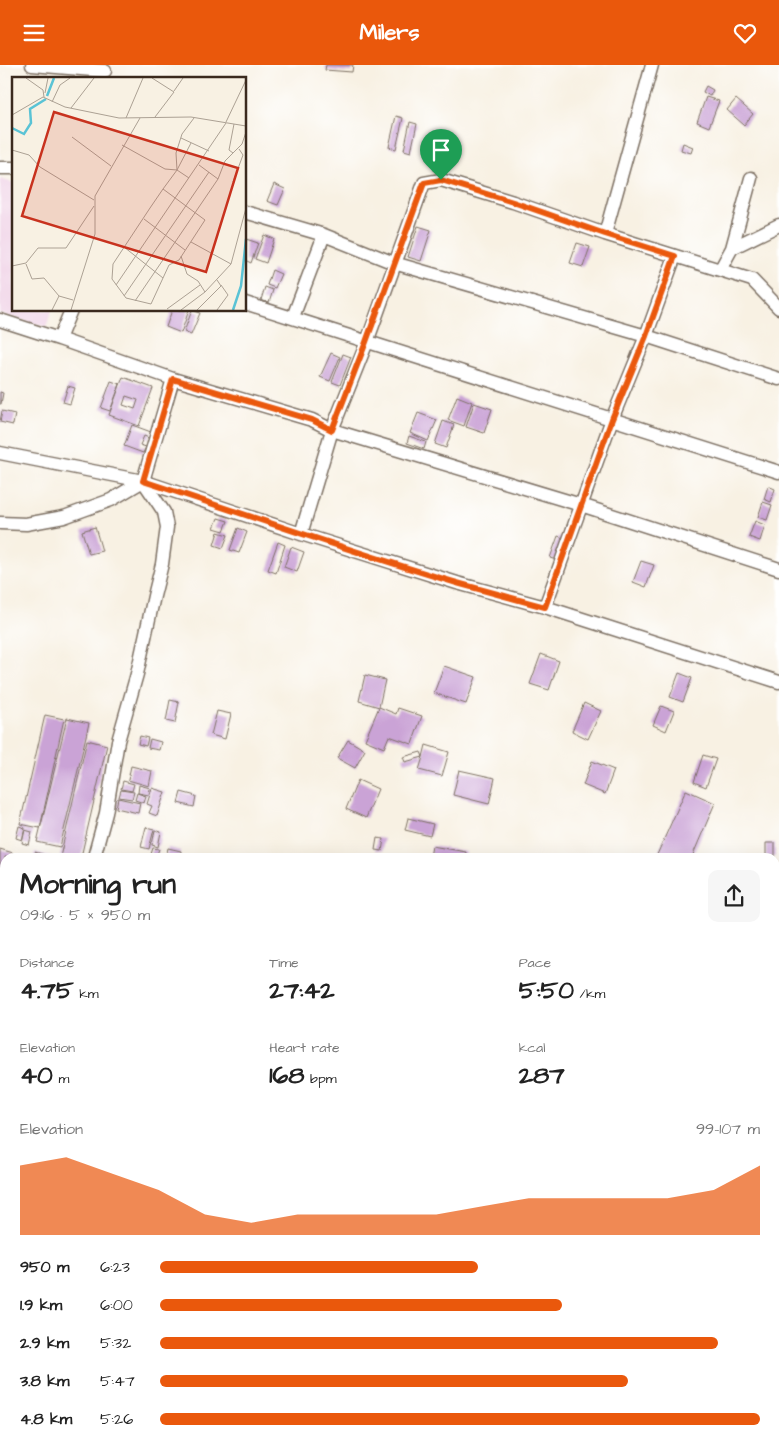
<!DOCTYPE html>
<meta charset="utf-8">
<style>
body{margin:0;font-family:"Architects Daughter",sans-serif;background:#f6f6f6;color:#222;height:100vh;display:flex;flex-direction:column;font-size:19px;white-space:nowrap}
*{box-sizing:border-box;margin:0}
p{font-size:16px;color:#767676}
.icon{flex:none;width:28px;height:28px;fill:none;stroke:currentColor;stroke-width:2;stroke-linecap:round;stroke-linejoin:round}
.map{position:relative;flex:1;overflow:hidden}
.details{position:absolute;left:0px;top:788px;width:780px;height:594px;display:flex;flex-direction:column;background:#fff;border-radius:15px 15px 0 0;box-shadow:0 5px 20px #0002}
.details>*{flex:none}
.pin{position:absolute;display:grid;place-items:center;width:42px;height:42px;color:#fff;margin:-51px -21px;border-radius:50% 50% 50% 0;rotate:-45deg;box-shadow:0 0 5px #0007}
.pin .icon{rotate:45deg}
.round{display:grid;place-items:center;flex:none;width:52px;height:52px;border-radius:10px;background:#f6f6f6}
.summary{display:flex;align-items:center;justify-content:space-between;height:85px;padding:0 20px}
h1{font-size:28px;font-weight:700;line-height:38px}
.stats{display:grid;grid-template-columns:repeat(3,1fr);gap:8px;height:85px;padding:5px 20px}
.stats div{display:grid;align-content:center}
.stats b{font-size:25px;font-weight:700}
.stats small{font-size:14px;font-weight:400}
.stats p{font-size:14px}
.chart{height:140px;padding:10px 20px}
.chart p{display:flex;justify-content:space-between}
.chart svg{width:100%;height:90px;margin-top:5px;fill:#ea580c;opacity:.7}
ul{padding:0 20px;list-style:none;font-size:16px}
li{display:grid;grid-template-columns:80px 60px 1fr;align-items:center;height:38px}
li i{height:12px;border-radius:6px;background:#ea580c}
header{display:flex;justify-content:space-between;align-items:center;height:65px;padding:0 20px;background:#ea580c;color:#fff;font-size:22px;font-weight:700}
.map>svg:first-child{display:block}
.built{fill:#efd0e5}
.building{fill:#caa3d6;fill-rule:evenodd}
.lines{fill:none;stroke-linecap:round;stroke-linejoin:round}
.minor-casing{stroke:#7d7063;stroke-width:15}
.minor{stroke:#fff;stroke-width:12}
.route-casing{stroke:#fff;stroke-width:10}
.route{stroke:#ea580c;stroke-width:6}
.inset-river{fill:none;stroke:#5ac3d5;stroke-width:2.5}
.inset-road{fill:none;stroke:#aca194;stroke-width:1}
.view{fill:#c8321e;fill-opacity:0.15;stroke:#c8321e;stroke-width:2.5}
.inset-edge{fill:none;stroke:#3b2a1e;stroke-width:2.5}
</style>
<header><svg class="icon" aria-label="menu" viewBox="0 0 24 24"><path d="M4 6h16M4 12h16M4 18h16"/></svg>Milers<svg class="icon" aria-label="heart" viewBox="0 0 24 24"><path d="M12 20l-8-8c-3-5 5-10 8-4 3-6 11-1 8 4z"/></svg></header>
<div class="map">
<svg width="779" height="1381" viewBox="0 0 779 1381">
<rect width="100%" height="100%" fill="#fff"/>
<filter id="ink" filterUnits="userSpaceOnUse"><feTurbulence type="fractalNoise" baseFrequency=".02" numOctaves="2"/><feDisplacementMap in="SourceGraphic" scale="10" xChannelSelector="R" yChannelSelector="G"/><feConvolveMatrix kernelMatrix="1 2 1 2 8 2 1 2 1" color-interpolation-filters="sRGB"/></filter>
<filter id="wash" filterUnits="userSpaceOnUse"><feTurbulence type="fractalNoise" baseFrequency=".0096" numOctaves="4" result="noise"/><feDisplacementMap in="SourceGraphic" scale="20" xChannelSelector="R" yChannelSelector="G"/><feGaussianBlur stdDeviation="1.12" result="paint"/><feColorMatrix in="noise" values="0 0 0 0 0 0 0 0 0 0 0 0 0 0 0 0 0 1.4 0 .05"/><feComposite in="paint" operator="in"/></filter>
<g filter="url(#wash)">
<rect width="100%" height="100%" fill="#f8f1e3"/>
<path class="built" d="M0,114l14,4v127h38l-6,17 -46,-13z"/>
<g id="blocks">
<path class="building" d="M326,0h27l-1,7 -27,-2z
M706,21l7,4 -3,6 -7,-4z
M706,32l13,4 -10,26 -12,-5z
M736,34l17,15 -9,11 -17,-15z
M396,51l7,2 -7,31 -7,-2z
M410,57l7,2 -6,28 -7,-2z
M683,78l10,4 -2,6 -10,-3z
M439,82l9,2 -5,24 -9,-2z
M274,119l11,5 -7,16 -11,-4z
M418,161l13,4 -10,31 -13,-4z
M264,170l10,4 -8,24 -11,-4z
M246,174l12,4 -7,20 -6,-3z
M577,178l13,4 -7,20 -13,-4z
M272,205l9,4 -6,14 -8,-3z
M265,222l8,3 -4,13 -8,-3z
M172,245h17l-8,23 -15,-6z
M192,245l8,3 -9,22 -7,-3z
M331,288l9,4 -10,24 -10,-4z
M343,289l8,3 -11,28 -8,-3z
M123,312l30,11 -14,38 -30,-11zM126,331l12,4 -3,9 -12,-4z
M111,316l9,3 -10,27 -9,-3z
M68,321l7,2 -5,16 -7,-2z
M0,327l3,1 -2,11h-1z
M457,331l15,6 -8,24 -16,-6z
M474,338l18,6 -8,24 -18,-6z
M2,346l13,3 -2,11 -13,-3z
M418,348l19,7 -9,21 -18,-8z
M443,356l11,4 -8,23 -11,-4z
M132,360l19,7 -2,6 -5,-2 -4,9 6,2 -3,6 -19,-7z
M409,371l17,6 -2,7 -17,-6z
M768,421l7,3 -4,13 -7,-3z
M763,437l9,3 -5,15 -9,-3z
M218,453l10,3 -4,10 -10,-3z
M755,456l10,4 -5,16 -11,-4z
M95,462l7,24 -13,3 -7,-23z
M238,463l9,4 -8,21 -9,-3z
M218,467l10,3 -5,13 -9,-3z
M558,471l8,3 -7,22 -9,-3z
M278,477l7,3 -9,28 -8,-3z
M291,482l13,5 -7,20 -13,-5z
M641,496l13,4 -8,22 -13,-5z
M541,589l18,7 -10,29 -19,-6z
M444,601l32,11 -10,27 -32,-11z
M679,608l13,5 -9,24 -13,-5z
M365,610l20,5 -6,27 -20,-6z
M170,635l9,2 -4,21 -9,-2z
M584,638l17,8 -13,28 -16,-8z
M661,641l13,5 -8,20 -13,-6z
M379,642l17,7 2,-6 24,8 -10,28 -23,-8 -5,12 -19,-8z
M217,646l14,3 -6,25 -14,-4z
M45,650l19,4 -24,109 -20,-4z
M67,653l22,5 -29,124 -23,-5z
M140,671l8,2 -2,8 -8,-2z
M150,674l11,3 -2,8 -11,-2z
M87,675l20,5 -26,112h-21z
M348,675l17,10 -10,18 -18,-10z
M426,680l23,7 -7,24 -23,-6 4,-13 -18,5 -2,-5 18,-5 2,5z
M703,690l13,4 -10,28 -12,-5z
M592,696l22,9 -9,24 -22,-9z
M131,701l21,5 -3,15 -21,-6z
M459,705l36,8 -6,26 -36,-9z
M358,715l20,9 -12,29 -20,-9z
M123,716l11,3 -2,7 -11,-2z
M139,720l11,3 -1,7 -11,-2z
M152,723l13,4 -8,24 -8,-3 3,-7 -5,-2z
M121,725l13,2 -2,7 -13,-2z
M686,725l29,13 -23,54h-36z
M181,727l15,4 -2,11 -16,-4z
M137,728l9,3 -2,7 -9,-3z
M118,733l22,5 -2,10 -22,-5z
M408,753l25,6 -3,12 -25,-6z
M19,761l6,2 -3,12 -6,-2z
M146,762l8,2 -5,20 -8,-2z
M25,765l7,2 -3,13 -7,-2z
M155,765l6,2 -3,15 -6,-2z
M377,773l7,1 -2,12 -7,-1z
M766,778h9v14h-9z
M432,781l34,6 -1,5h-35z
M153,783l6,1 -3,8h-6z
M168,783l13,3 -1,6h-14z
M0,784l13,4 -1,4h-7v14l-5,-2z
M35,787l17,5h-18z
M102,787l6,1 -1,4h-6z
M0,831l4,2 -4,10z
M775,845h4v11h-4z
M4,1151h1v15l-3,-1z
M0,1187l5,1v14l-5,-1z
M0,1334l5,1v11h-5z
M0,1356l5,2v16l-5,-1z
M99,1376h52l-1,5h-51z
M186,1376h17l-1,5h-17z"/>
</g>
</g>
<g filter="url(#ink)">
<use href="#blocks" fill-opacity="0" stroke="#7d7063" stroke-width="1"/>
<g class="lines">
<defs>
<path id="minor" d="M32,0l73,6
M0,103h14
M245,147l79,23 70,28 252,73 133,43
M605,169l47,-169
M732,183l19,-70
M720,205l12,-22 47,-23
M245,238l534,169
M293,252l31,-82
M0,255l59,19 114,40 139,41 20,10 249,75 198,64
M59,274l12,-29
M0,388l143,28 158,53 156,49 88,24 234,75
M0,458l26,1 38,-7 47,-17 32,-19
M301,469l31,-104 35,-88 57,-159 17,-3 72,22 92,32 147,46 27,28
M545,542l67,-188 34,-83 29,-80
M94,792l12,-44 12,-72 19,-67 17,-78 8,-32 5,-37 -3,-15 -21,-31 30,-102
M0,810l5,2
M775,838h4
M775,982l4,1
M397,1381l2,-5"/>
</defs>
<use href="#minor" class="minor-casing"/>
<use href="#minor" class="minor"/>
</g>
</g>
<g class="lines" filter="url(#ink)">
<defs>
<path id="route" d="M441,115l72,22 92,32 70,22 -29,80 -34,83 -67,188c-29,-8 -59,-16 -88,-24 -105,-31 -209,-68 -314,-102l30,-102 139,41 20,10 34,-88 58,-159z"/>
</defs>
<use href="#route" class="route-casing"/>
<use href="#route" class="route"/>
</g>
<g transform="translate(12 12)">
<rect width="234" height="234" fill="#f8f1e3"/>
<path class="inset-river" d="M35,19l7,-18M0,51l12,6 7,-11 -1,-14 16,-10M221,233l8,-24 5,-47"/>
<path class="inset-road" d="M14,1l17,12 1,7M140,1l22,14 -19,25M162,14l9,-13M33,16l3,-15M40,25l8,-17 10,-7M59,31l23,-30M0,38l31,-18 22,10 54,11 72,-1 55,9M114,41l17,-40M214,45l20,-42M60,60l39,29M169,61l28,13M110,68l43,24 12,1 12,8M0,73l17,5 11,12 54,33M221,76l-4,-3 5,-26M187,88l19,14M165,93l-1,-17 6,-19 12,-16M221,105l10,-27 -4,-6M151,112l42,31 -26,40 -10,5 -18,39 -25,-6 -14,-19 1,-15 37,-56 13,-19 14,-19 14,-27M132,142l41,31M179,165l40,22M112,170l39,31M169,179l6,18 11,7 7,11M14,187l6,15 12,-1 15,18M0,189l14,-3 12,-15h28l28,-42M104,208l110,-162M112,219l85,-124M123,224l83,-122 7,-18 17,-17 4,-12M155,232l33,-24M40,233l7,-14 14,4M59,233l24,-76v-38l45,-78M169,233l24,-18 26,-28 15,-56M185,233l24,-24 -4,-6M205,233l11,-15 -7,-10"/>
<path class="view" d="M42,35l184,56 -32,104 -184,-56z"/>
<rect width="234" height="234" class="inset-edge"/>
</g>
</svg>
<div class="pin" style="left:441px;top:115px;background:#1e9e55"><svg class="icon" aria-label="arrive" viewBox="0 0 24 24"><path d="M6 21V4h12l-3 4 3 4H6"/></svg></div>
<section class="details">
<div class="summary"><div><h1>Morning run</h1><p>09:16 · 5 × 950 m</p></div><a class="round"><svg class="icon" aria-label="share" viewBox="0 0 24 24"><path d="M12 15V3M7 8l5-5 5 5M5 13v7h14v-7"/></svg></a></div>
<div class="stats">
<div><p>Distance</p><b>4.75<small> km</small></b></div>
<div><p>Time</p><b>27:42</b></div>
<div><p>Pace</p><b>5:50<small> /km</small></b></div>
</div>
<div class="stats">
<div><p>Elevation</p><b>40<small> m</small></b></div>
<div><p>Heart rate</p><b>168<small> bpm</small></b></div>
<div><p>kcal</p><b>287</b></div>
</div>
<div class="chart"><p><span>Elevation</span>99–107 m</p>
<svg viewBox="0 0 160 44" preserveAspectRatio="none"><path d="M0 44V10L10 6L20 14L30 22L40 34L50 38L60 34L70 34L80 34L90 34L100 30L110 26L120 26L130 26L140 26L150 22L160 10V44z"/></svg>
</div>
<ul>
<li><b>950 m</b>6:23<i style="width:53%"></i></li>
<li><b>1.9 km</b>6:00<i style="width:67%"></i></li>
<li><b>2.9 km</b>5:32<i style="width:93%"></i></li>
<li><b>3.8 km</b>5:47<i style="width:78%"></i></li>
<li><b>4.8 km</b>5:26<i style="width:100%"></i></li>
</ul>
</section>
</div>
